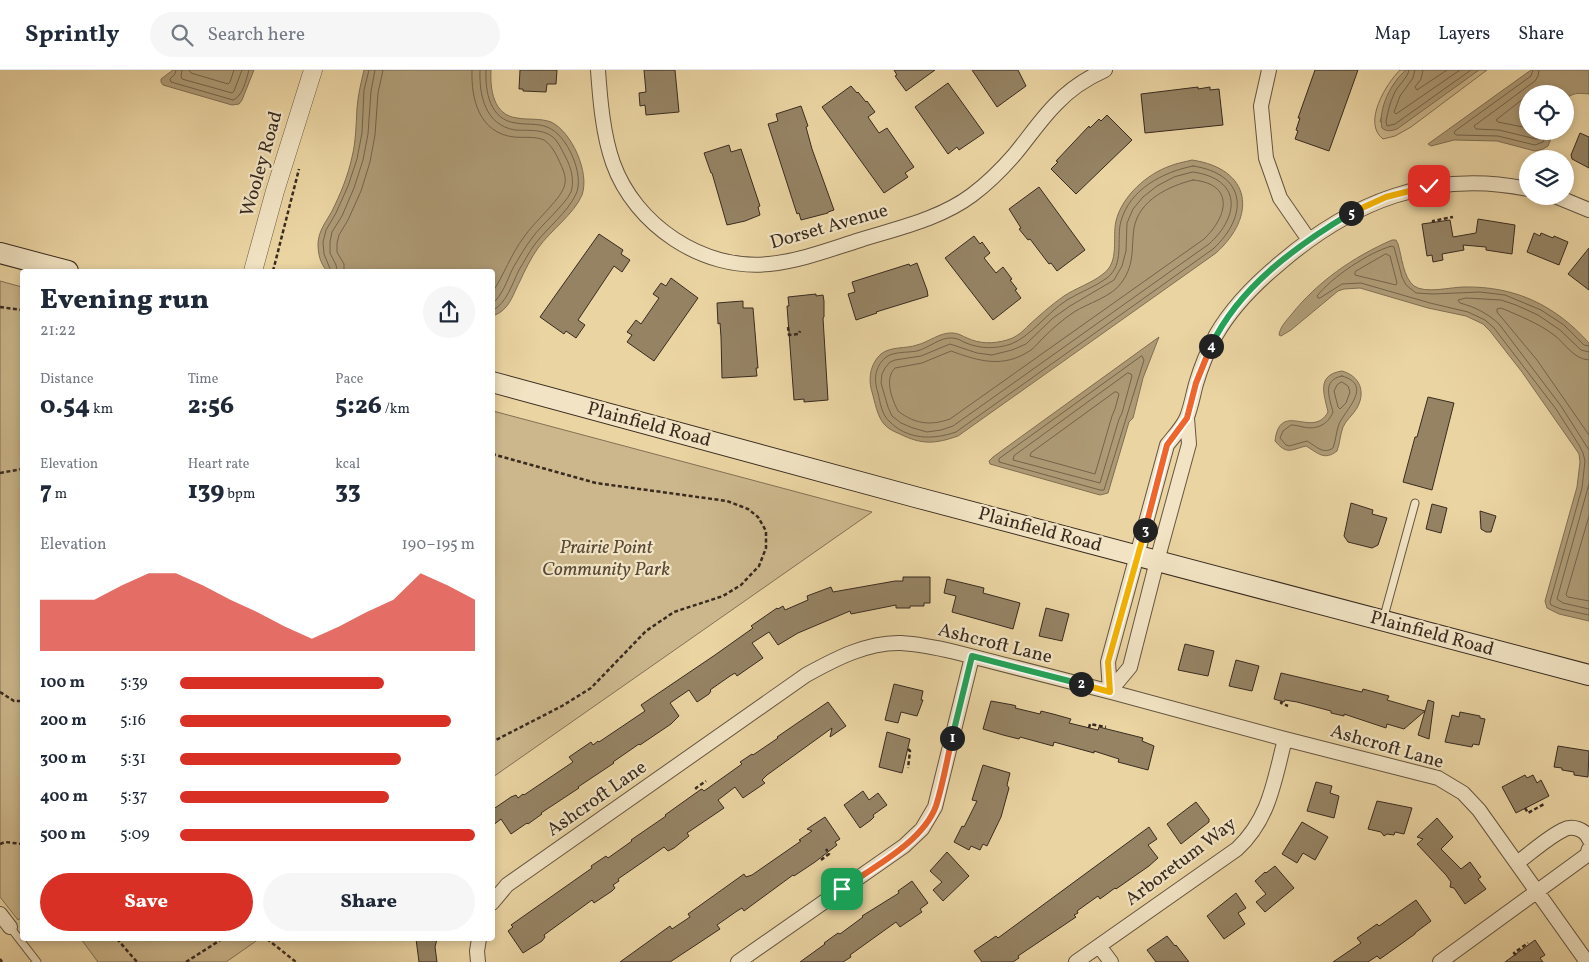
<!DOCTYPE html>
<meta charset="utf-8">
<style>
body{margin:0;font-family:Vollkorn,serif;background:#f6f6f7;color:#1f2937;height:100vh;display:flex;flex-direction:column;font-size:19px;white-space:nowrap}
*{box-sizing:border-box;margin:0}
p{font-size:16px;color:#747a83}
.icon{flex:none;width:28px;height:28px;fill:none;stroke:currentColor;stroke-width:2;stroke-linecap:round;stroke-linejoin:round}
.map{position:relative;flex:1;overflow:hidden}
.side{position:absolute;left:20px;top:199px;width:475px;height:672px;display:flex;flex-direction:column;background:#fff;border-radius:5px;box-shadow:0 2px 8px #0003}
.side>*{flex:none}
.buttons{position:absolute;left:1519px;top:15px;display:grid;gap:10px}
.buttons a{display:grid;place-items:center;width:55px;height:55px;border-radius:50%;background:#fff;box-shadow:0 2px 8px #0003;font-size:25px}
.pin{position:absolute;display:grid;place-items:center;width:42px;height:42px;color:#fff;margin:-21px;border-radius:10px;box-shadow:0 2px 8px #0006}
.km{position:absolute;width:25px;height:25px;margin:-12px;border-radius:50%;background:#222;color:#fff;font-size:14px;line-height:25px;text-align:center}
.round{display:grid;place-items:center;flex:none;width:52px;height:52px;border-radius:26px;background:#f6f6f7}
.summary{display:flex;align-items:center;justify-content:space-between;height:85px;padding:0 20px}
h1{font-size:28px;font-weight:800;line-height:38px}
.metrics{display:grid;grid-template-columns:repeat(3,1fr);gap:8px;height:85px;padding:5px 20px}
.metrics div{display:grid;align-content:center}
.metrics b{font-size:25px;font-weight:800}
.metrics small{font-size:14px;font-weight:400}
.metrics p{font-size:14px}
.chart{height:140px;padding:10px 20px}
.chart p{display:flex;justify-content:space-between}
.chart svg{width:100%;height:90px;margin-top:5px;fill:#d93025;opacity:.7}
.cta{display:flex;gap:10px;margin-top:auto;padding:10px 20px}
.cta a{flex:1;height:58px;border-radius:30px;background:#d93025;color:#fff;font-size:20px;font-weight:800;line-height:58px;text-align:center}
.cta a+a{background:#f6f6f7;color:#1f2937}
ul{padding:0 20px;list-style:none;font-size:16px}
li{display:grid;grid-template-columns:80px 60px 1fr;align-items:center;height:38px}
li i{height:12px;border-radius:6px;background:#d93025}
header{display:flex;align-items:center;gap:30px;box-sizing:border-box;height:70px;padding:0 25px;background:#fff;border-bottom:1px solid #e0e1e3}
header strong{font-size:24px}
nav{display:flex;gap:28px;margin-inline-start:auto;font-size:18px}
.search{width:350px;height:45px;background:#f6f6f7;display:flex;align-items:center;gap:12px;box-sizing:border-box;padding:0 18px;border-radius:28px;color:#747a83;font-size:19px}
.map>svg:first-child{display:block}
.green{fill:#ccb78c;stroke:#827156}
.water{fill:#ae9b76;stroke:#7f6e54}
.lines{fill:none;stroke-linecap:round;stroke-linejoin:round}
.shore{stroke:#74634b;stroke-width:1}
.building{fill:#958364;stroke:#392b20}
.service-casing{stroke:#655540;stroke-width:9}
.minor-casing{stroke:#655540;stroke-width:16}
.tertiary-casing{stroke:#655540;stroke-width:19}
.secondary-casing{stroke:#392b20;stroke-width:22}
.path{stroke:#392b20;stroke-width:2.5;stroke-dasharray:4 2.5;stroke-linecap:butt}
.service{stroke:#f1e3c3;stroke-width:7}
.minor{stroke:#f1e3c3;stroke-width:14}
.tertiary{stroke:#f1e3c3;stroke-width:18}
.secondary{stroke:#f1e3c3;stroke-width:20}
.split-1-casing{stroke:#fff;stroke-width:10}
.split-2-casing{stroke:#fff;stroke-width:10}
.split-3-casing{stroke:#fff;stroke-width:10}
.split-4-casing{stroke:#fff;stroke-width:10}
.split-5-casing{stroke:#fff;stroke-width:10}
.split-6-casing{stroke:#fff;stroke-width:10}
.split-1{stroke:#f0652b;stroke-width:6}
.split-2{stroke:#22a559;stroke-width:6}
.split-3{stroke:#f5b400;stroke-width:6}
.split-4{stroke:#f0652b;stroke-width:6}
.split-5{stroke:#22a559;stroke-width:6}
.split-6{stroke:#f5b400;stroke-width:6}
.labels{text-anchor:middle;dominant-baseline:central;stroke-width:4.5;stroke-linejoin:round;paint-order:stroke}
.street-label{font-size:19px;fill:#392b20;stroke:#f1e3c3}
.park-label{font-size:19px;font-style:italic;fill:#564736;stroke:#f1e3c3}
</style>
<header>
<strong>Sprintly</strong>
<div class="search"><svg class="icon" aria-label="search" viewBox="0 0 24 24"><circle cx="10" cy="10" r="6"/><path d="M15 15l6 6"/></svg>Search here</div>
<nav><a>Map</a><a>Layers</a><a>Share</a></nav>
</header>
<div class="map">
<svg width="1589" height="892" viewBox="0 0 1589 892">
<rect width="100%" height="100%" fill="#ead4a2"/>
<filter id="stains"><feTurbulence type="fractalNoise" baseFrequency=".004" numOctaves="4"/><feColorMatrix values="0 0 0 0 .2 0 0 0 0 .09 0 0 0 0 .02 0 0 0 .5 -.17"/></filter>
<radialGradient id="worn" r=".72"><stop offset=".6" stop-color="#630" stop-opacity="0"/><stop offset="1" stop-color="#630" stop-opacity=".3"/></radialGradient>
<path class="green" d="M1400,0h6c-16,14 -21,32 -26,52l99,-52h8l-76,57 -16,9 -12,3c-21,-16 3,-55 17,-69z
M0,211l22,6v630l-4,3 -18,-23z
M493,341l379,101 -379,265z
M81,869h178l-33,23h-128z"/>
<path class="water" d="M173,0h81l-12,30 -3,4 -7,1 -69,-20 -2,-3v-3z
M364,0h127c-1,19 2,45 26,48 11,2 23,0 34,4 21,10 39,51 31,73 -8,19 -31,35 -44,53 -7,10 -13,22 -18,33 -5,9 -8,20 -15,27 -3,4 -8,6 -12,8l-1,-45h-165c-7,-8 -9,-17 -9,-28 1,-13 8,-21 14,-32 8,-16 16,-35 20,-54 4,-16 4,-32 5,-49 1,-13 4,-25 7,-38z
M1406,0h73l-82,59c-6,2 -10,3 -15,-1 -4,-20 9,-45 24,-58z
M1531,0h58v24c-10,-1 -18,-2 -24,7v-7h-37v37h26l-6,15 -5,3 -8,2 -38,-10 -43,-1 -23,6 -3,-2z
M1192,90c60,9 65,56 24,93l-258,183c-23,8 -36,9 -58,-2 -5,-2 -12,-5 -16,-10 -7,-8 -9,-22 -12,-32 -4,-13 -2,-28 9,-38 10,-8 25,-5 36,-9 12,-3 23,-13 36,-12 5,0 9,3 14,5 13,6 26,6 40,2 10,-3 15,-8 22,-15 11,-10 22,-20 35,-29 12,-8 28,-13 39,-22 17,-12 9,-36 13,-53 6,-25 31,-47 54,-55 7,-3 15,-4 22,-6z
M1392,170h4l2,4c4,13 5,33 16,42 11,8 37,1 50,1 51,-1 91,18 125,56v278l-30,-7 -12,-6 -2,-7 32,-114 3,-25 -1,-8 -4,-6 -53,-76 -32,-41 -7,-7 -17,-8 -38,-8 -68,-20 -16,1 -6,2 -47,39 -10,6 -2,-1c1,-8 7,-14 12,-20 26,-33 62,-58 101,-75z
M1159,267l-16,41 -10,40 -4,4 -21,71 -8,2 -110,-31 -1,-3 4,-4z
M1342,301c18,5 24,21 15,37 -4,7 -11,12 -14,19 -3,8 -3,16 -6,24 -13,10 -19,2 -31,-5 -16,4 -19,9 -31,-5 5,-42 38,-1 53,-29 -4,-18 -12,-37 14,-41z"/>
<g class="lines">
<path class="shore" d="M176,0l-1,4 -5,5 1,3 62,18c10,-4 13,-20 16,-30
M182,0l-1,6 1,3 50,14 2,-2 8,-21
M189,0l2,3 37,11 2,-2 4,-12
M472,0c-1,29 7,63 42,67 9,1 21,-1 30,3 8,5 13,16 17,25 3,6 6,15 3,22 -4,13 -31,36 -40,50 -13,17 -20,38 -32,56
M480,0c-1,25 5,55 35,60 13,1 29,-2 40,9 5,6 9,15 13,23 4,9 6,20 3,30 -6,13 -30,33 -39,46 -7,9 -13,20 -19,30 -6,12 -10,27 -21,36
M486,0c-1,22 4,50 30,53 11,2 21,0 31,4 20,7 38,48 29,67 -8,18 -29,34 -41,50 -6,8 -11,18 -16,26 -7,14 -12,33 -27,41
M1409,0c-1,8 -12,16 -15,24 -4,8 -6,18 -8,27l1,5 8,-2 76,-54
M1415,0l-2,8 -13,18 -6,16 2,2 64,-44
M1423,0l-2,9 -6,8 2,3 30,-20
M1533,0l-2,6 -76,55 -1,2 2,2 42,1 37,9 8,-3 5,-11
M1539,0l-1,6 -3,5 -61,45 2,3 23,1 37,9 3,-1 3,-7
M1528,25l-32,25 2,2 30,6
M1193,96c54,8 56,50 20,83l-257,183c-23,8 -49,8 -67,-11 -7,-6 -9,-19 -11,-28 -4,-12 -4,-25 7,-35 8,-7 22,-5 32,-7 12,-3 23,-14 35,-13 6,0 9,3 14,5 15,6 30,6 45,1 19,-7 37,-32 56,-44 13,-8 28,-13 40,-22 18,-14 9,-39 14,-57 9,-32 42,-49 72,-55z
M1193,102c49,7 47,44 16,72l-256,182 -12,4 -14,2 -14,-4 -12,-5 -9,-7 -4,-9 -7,-24 1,-9 3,-6 5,-6 5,-2 26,-4 29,-12 27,9 15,2 20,-5 14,-6 27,-26 17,-12 44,-26 8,-14 4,-15 1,-28 6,-14 10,-12 14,-11 17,-9z
M1193,110c42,4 35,36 11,59l-254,180c-20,7 -35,5 -52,-8 -6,-12 -14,-32 -3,-43l27,-5 29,-12c28,10 52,18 80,-1 4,-3 7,-7 11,-11 10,-10 20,-19 32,-27 14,-9 38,-15 48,-30 13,-19 9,-33 12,-54 5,-28 35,-42 59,-48z
M1386,184l4,2 7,27 -1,2 -41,-10v-3z
M331,201l-7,-17 -1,-12 3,-12 10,-17 12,-27 9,-27 5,-26 2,-43 5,-20
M337,201l-1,-6 -6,-12v-11l2,-10 10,-16 12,-28 9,-28 5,-26 3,-43 4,-21
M344,201v-7l-7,-12v-9l2,-8 9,-15 13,-29 9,-29 5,-27 3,-42 5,-23
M1589,276l-5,-1 -20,-20 -23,-15 -36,-15 -25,-3 -47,2 -17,-1 -10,-8 -4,-8 -8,-30 -2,-1c-23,6 -60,31 -75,50l1,2h2l22,-14 19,-1 69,20 38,9 17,8 9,8 62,81 23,36 4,8 2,8 -3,27 -32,114 1,3 10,4 28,6
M1589,282l-8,-2 -21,-20 -22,-15 -22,-10 -15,-5 -35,-2 -8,2 2,3c15,4 27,10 39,21l62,82 28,44
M1142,286l2,4 -40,130h-4l-101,-28v-3z
M1589,290c-16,-1 -23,-16 -35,-25 -16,-12 -34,-19 -53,-27l-4,1v3l40,48 52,75
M1128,303l3,1 1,2 -10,37 -3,6 -19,64 -87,-23 1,-4z
M1342,306c32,9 3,34 -3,48 -3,8 -3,16 -6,24 -10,7 -17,-2 -26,-7l-18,5 -3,-1 -6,-7 3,-7 8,-6c5,0 7,1 12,2 13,3 25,-2 30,-15 -3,-13 -12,-32 9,-36z
M1342,312l6,4 2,6 -4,11 -6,6 -2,-2 -4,-16 3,-6z
M1115,322h2l2,2 -4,15 -3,7 -17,58 -65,-18 1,-3z
M1589,414l-32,115 6,4 26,6
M1589,446l-23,79 2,2 21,4"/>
</g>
<path class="building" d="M520,0h37l-1,14h-9l-1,8 -23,-1v-2h-4z
M644,0h31l4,42 -33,3 -1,-10 -5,1 -1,-13 7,-1z
M894,0h41l-29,21 -11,-15 2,-1z
M972,0h46l8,16 -29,21z
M1315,0h43l-29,81 -34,-12 3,-8 -2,-1 4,-12h-2z
M948,13l36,50 -25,17 -2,-3 -9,7 -33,-47z
M851,16l6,7 1,-1 8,10 1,-1 8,11 -7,5 11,16 8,-5 27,39 -9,6 3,4 -24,16 -62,-86z
M1198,17v2l12,-2v3l9,-1 4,36 -78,8 -4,-39z
M801,36l7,20 -2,1 6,22 22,61 -6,2v1l-27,7 -2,-7 -2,1 -29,-90 10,-3 -2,-7z
M1107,45l25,25 -56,54 -25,-25 7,-7 -2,-1 33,-35 1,2 9,-9 2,2z
M1580,63l9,4v31l-17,-9 -1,-4z
M729,75l2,7 10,-3 19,57 -2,1 2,8 -15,6 -18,4 -15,-52h-1l-7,-20z
M1039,117l46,63 -28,21 -6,-8 -2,1 -19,-25 -2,1 -9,-11 2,-1 -12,-19z
M1478,149l37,6 -3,29 -26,-4v-3l-23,-2 1,5 -22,4 1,6 -10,2 -1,-7 -5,1 -5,-32 28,-4 3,17 23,-4z
M1534,163l6,3 1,-3 12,5 1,-2 14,6 -9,23 -32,-13z
M599,164l24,16 -2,4 9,6 -8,12 -8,-6 -36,54 7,5 -9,13 -10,-7 -2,3 -24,-17z
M974,166l6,8 2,-2 8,11 -6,5 12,15 7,-6 9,12 -2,1 7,9 -2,1 6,8 -28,22 -48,-62z
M1589,178v42l-21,-16z
M917,193l10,27 1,6 -52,16 1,1 -21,7 -8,-26 7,-2 -3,-10 57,-18 1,2z
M671,208l27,20 -44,63 -27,-19 5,-7 -5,-3 9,-12 5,4 18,-26 -6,-4 8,-11 5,3z
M816,224v2l7,-1 1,6v16l-1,1 5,82 -24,2v-3l-10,1 -7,-94h2l-1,-9z
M743,231v7h10l5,60h-2l1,8 -35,2 -1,-41 -1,-14 -2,1 -1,-21z
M1428,327l26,6 -22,87 -29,-8 12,-45h2z
M1351,433l22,7 -1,4 15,4 -9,27 -6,3 -24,-6 -4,-6z
M1432,434l15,4 -6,25 -15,-4z
M1480,441l16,5 -5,16h-5l-5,-3z
M903,507h27v26h-6v3h-14v2h-14v-3l-45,9 -1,-3 -52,22 -20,12 -9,-13 -17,11 11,15 -26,18 -2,-3 -5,3 -20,14 1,1 -2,3 -12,8 -8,-12 -19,13 9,13 -8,8 -31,21 -1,-1 -26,18 1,1 -36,24 1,1 -38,25 1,1 -14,10 -1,-1 -16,11 -10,-15 -9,7v-16l19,-13 5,-2 2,3 5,-4 1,1 49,-33 -4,-5 22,-15 2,3 5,-4 1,1 46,-31 -4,-6 74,-50 38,-27 -2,-2 26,-18 1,1 5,-3 2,4 23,-10 -1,-4 24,-9 2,5 62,-11h8z
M947,509l37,9 -1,5 37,10 -7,26 -61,-17 4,-16 -12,-3z
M1046,538l23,6 -7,27 -23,-5z
M1185,574l29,7 -6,25 -30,-6z
M1236,590l23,6 -7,25 -23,-5z
M1281,603l81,19 1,-3 26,7 -2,4 38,11 3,-11 6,2 -5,37 -11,-4 7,-24 -21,18 -17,-5 -1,4 -42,-14v2l-13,-3v-2l-34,-9 -12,-2 -1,2 -10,-3z
M894,614l29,7 -2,9h2l-6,16 -16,-4 -3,11 -13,-3z
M991,631l22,4 3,1 -1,2 25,6 1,-3 12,3 18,5 -2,4 29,7 1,-3 44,11 -1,3 12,5 -6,24 -30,-8 1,-3 -25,-8v2l-40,-11 -1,4 -33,-9 -1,2 -16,-4 -20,-6z
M828,632l18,24 -16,11 2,-9 -65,47 -5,5 3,3 -22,15 -8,-11 -17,13 6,8 -37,25 2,3 -15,12 -6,3 -4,-4 -17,12 -29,20 1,2 -6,4 2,3 -3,3 -18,12 -2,-3 -48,35 1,2 -3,4 -19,12 -15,-22 5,-4 -2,-2 81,-57 -1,-2 15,-10 2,2 24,-17 -1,-1 35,-24 -1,-1 35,-25 2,-1 2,2 38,-27 -2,-2 12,-8 1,1 25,-17 -1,-1z
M1460,642l20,4v2l5,1 -6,26 -6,-1 -1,3 -27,-5 7,-27 7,2z
M887,662l23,7 -8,34 -23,-6z
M1558,676l31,5 -1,26 -14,-2v-3l-12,-2v-2l-8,-1z
M983,695l27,8 -3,12 2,3 -8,29 -14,29 -4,-2 -3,6 -9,-4 -2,4 -15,-8 8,-16 2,1 13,-26 -5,-1z
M1525,705l2,3 6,-3 4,8 4,-3 8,16 -33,17 -14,-26z
M1316,712l16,4 -2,7 9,3 -5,22 -27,-7z
M863,721l6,9 9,-7 9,12 -14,10 1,2 -3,3 -11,8 -16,-23z
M1377,731l35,7 -8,26 -9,-2 -1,3 -7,-1 -3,2 -3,-4 -13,-3z
M1196,732l13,17v3l-28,22 -14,-20z
M825,747l15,22 -5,3 2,3 -22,17 -21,14 -1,-1 -49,36 -2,-3 -5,3 -20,14 3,4 -50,33h-50l50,-36 2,3 18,-12 -2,-3 56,-40 2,3 6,-2 49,-34 -2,-1 13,-9 -5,-2z
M1437,748l16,19 -12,12 20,20 9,-7 11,15 -3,2 8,10 -21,15 -11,-16 -4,-1 1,-5 -5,-7 -29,-31 6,-5 -6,-2z
M1302,752l26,15 -13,23 -12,-7 -6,10 -15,-9z
M1149,757l8,12 -9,6 10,13 -9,8 -33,23 -1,-1 -15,11 -2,-3 -21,15 1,2 -4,2 2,2 -58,39 1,2 -6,4h-31l-8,-11 22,-15 2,2z
M947,782l22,24 -26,25 -10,-11 9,-8 -12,-11z
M1275,796l19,22 -29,24 -9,-10 10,-8 -11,-13 10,-9 1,1z
M912,811l16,22 -8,6 2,3 -22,15 -4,-5 -46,33 1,2 -8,5h-43l25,-18 -1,-1 14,-10 2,1 23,-17 -1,-1 37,-23 -1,-2z
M1236,823l10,15 -8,5 7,11 -21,15 -17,-23z
M1416,830l15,21 -16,12v1l-35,25 -3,-3 -9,6h-35l28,-19 -4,-5 20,-14 2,2z
M1167,866l8,10 1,-1 13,17h-33l-9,-12z
M416,869h21l-2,8 2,15h-18z
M1535,870l10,15 -5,3 3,4h-38z"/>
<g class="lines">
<defs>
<path id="service" d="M1383,550l32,-117
M10,857l27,35"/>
<path id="minor" d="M598,0c2,29 5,65 15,93 22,62 90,108 156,101 31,-3 62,-15 91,-24 38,-12 80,-21 112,-45 16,-12 30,-26 43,-41 14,-17 26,-35 41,-50 13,-14 31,-26 49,-34
M1269,0l-8,36 5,52 14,40 29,42
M1555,126l34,14
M1110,621l-2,-29 59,-217c7,-9 16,-18 20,-28 4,-10 6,-22 9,-33 5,-17 12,-34 20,-49 16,-28 39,-51 63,-71 72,-62 153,-95 249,-75
M1110,621l20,-24 27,-106 32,-117 -2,-26
M1517,793c15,-11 30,-25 46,-33 9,-5 22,-1 26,9
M492,833l15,-18 299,-210c29,-16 61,-33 95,-32 18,1 37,5 54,9l160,41 170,46 153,39 25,15 16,17 108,152
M0,844l10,13
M1099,876l12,16
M478,892l-1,-11 2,-12
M738,892l166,-116 18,-17 13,-22 37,-150
M1076,892l161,-113c33,-31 37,-68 48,-110
M1440,892l147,-107 2,-6"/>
<path id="tertiary" d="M253,201l22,-80 38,-121"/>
<path id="secondary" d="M0,183l68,18
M492,312l427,116 670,177"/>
</defs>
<use href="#service" class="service-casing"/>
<use href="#minor" class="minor-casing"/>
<use href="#tertiary" class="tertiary-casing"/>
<use href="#secondary" class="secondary-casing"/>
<path class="path" d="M1433,153v-2l20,-4
M273,201l26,-102
M0,237l22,3
M788,257l1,8 10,-1 1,-3
M492,384l104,29 131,18 21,8 10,8 8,14v17l-7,18 -18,19 -18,11 -49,16 -28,19 -55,57 -29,18 -70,36
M0,403l22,-4
M0,622l14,9h8
M1282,631l-1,2 7,3
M1089,658l1,-4 16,3
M908,679l2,2 -2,17
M697,719l-1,-1 10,-7
M1525,738l3,5 16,-9
M0,774l5,-2 17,2
M821,790l8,-6 -3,-5
M117,869l20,23
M267,869l29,23
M1516,885l-2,-2 14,-10
M0,889l2,3
M186,892l36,-23"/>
<use href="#service" class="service"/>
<use href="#minor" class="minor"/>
<use href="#tertiary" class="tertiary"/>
<use href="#secondary" class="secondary"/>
</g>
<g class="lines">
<defs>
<path id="split-1" d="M842,819c30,-21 81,-47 94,-83 7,-22 11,-46 16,-68"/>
<path id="split-2" d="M952,668l20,-82 109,28"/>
<path id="split-3" d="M1081,614l29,8 -2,-30 37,-132"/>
<path id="split-4" d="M1145,460l22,-85 20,-27 9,-35 15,-37"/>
<path id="split-5" d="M1211,276c28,-59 85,-100 140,-133"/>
<path id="split-6" d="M1351,143l35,-16 43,-11"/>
</defs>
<use href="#split-1" class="split-1-casing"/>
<use href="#split-2" class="split-2-casing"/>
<use href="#split-3" class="split-3-casing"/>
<use href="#split-4" class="split-4-casing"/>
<use href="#split-5" class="split-5-casing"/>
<use href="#split-6" class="split-6-casing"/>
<use href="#split-1" class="split-1"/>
<use href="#split-2" class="split-2"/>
<use href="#split-3" class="split-3"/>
<use href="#split-4" class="split-4"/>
<use href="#split-5" class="split-5"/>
<use href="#split-6" class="split-6"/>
</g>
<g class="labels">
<g class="street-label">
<text transform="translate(262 94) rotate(-74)">Wooley Road</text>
<text transform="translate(829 157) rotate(-16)">Dorset Avenue</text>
<text transform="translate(649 355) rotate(15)">Plainfield Road</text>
<text transform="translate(1040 460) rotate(15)">Plainfield Road</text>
<text transform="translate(1432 564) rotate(15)">Plainfield Road</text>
<text transform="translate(995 574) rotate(14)">Ashcroft Lane</text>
<text transform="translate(1387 677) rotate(16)">Ashcroft Lane</text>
<text transform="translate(597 729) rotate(-35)">Ashcroft Lane</text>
<text transform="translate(1181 792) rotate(-37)">Arboretum Way</text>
</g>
<g class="park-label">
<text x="606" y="478">Prairie Point<tspan x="606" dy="22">Community Park</tspan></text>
</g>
</g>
<rect width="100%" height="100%" filter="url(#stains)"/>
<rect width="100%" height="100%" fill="url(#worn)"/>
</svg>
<div class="buttons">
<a><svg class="icon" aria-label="locate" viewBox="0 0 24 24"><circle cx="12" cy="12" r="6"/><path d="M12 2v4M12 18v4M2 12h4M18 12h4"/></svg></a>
<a><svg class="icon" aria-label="layers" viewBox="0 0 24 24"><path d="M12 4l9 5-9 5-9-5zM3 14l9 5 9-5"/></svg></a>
</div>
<div class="pin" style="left:842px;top:819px;background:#1e9e55"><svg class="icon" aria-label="arrive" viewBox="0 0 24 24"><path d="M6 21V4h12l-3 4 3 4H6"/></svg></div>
<div class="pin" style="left:1429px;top:116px;background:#d93025"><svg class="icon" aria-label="check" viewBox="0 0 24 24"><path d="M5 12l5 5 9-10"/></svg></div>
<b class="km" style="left:952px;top:668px">1</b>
<b class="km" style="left:1081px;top:614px">2</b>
<b class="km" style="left:1145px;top:460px">3</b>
<b class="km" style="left:1211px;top:276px">4</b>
<b class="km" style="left:1351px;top:143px">5</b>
<section class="side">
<div class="summary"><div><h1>Evening run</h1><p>21:22</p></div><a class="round"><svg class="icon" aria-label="share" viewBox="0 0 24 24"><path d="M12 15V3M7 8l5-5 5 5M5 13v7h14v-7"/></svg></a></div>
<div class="metrics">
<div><p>Distance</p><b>0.54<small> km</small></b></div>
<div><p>Time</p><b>2:56</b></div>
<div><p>Pace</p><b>5:26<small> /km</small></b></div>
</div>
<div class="metrics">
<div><p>Elevation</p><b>7<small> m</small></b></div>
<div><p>Heart rate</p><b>139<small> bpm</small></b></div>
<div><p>kcal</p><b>33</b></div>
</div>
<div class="chart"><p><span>Elevation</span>190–195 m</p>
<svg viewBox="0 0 160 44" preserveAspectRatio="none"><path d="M0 44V19L10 19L20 19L30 12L40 6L50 6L60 12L70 19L80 25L90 32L100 38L110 32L120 25L130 19L140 6L150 12L160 19V44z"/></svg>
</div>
<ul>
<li><b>100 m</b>5:39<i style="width:69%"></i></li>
<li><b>200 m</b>5:16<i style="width:92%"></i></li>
<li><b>300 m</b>5:31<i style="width:75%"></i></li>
<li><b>400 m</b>5:37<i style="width:71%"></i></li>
<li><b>500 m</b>5:09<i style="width:100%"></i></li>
</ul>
<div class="cta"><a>Save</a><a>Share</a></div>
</section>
</div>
